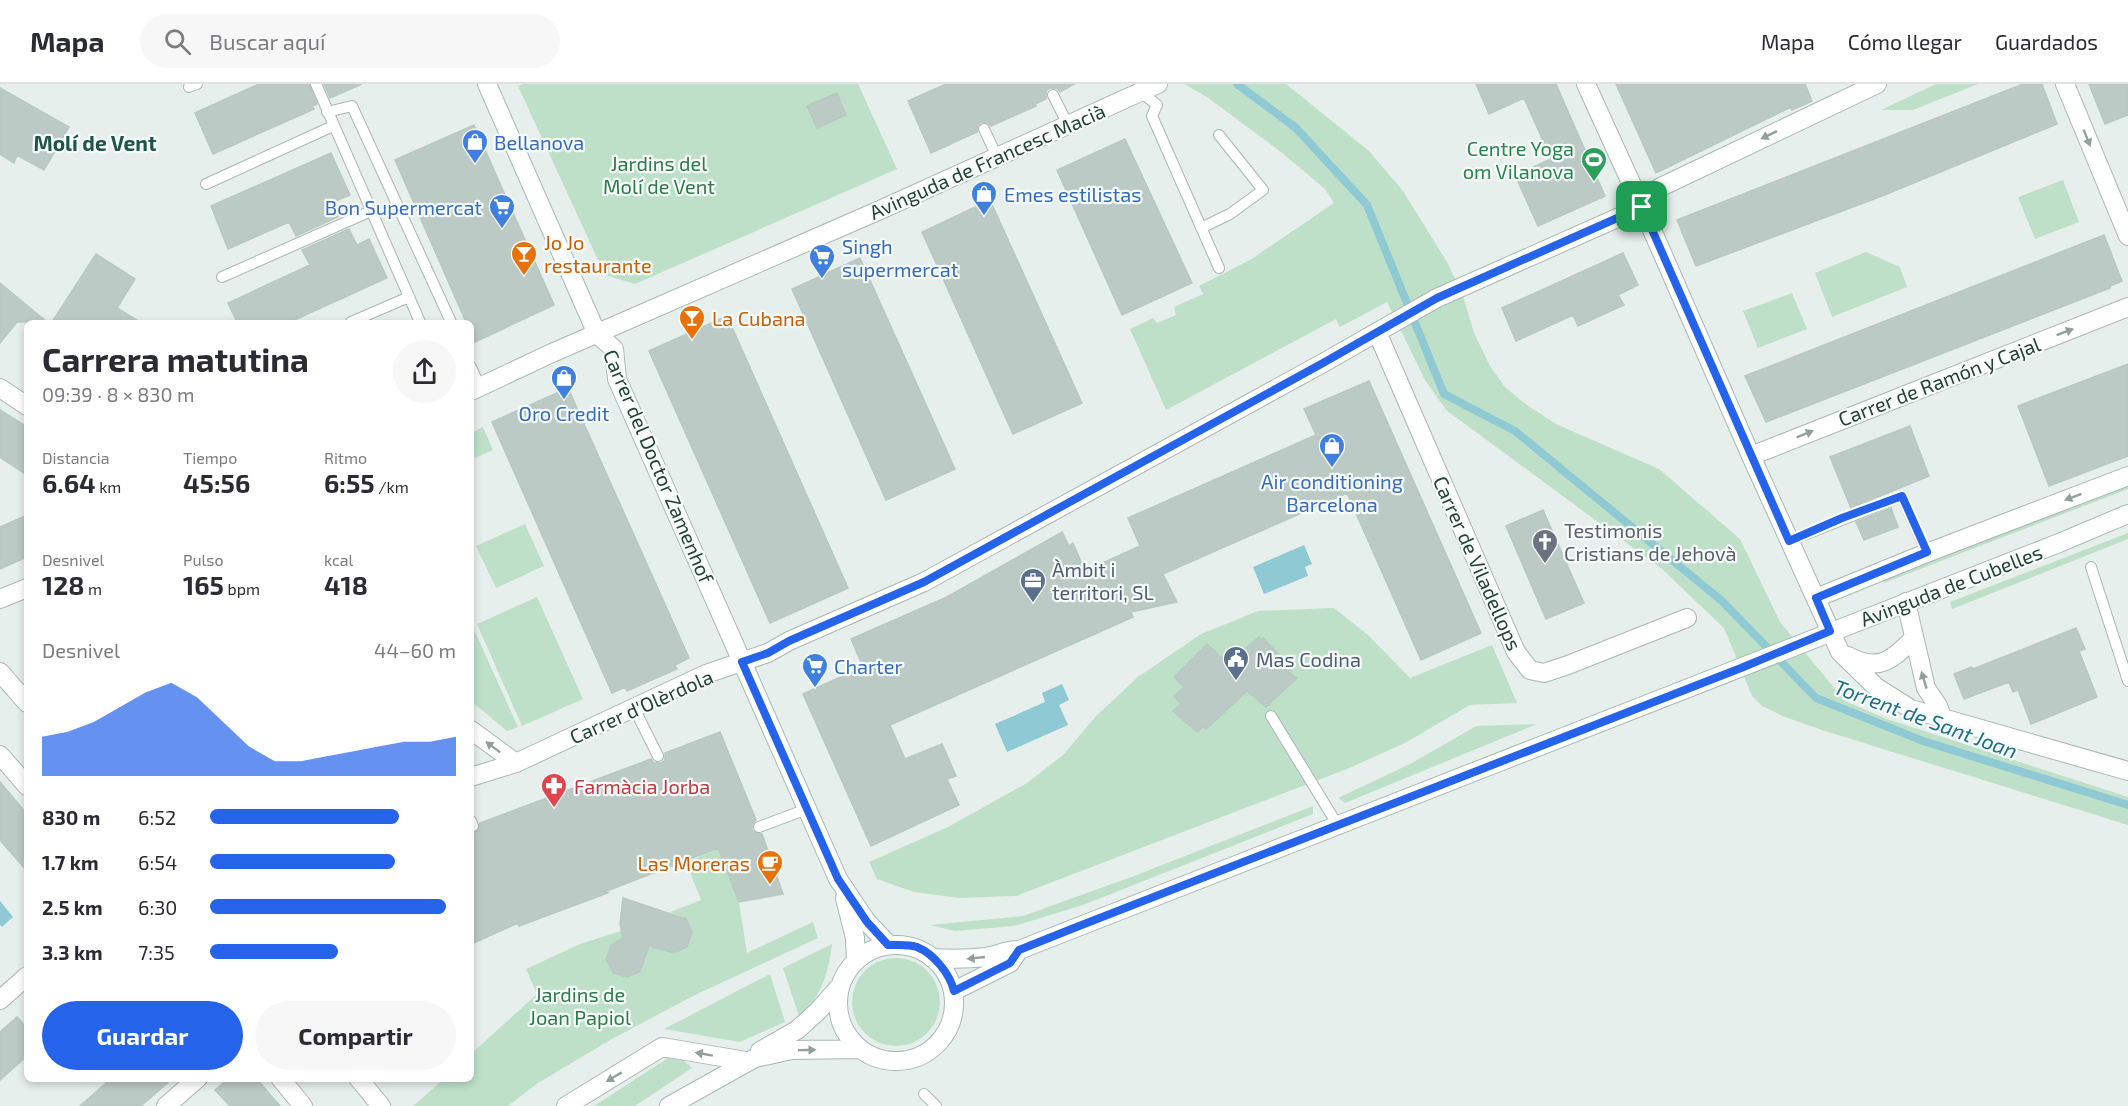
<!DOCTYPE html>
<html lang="es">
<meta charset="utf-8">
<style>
body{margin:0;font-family:"Exo 2",sans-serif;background:#f7f7f7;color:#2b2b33;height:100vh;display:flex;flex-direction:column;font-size:22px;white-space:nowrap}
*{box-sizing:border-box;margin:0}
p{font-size:20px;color:#7c7c81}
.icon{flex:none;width:33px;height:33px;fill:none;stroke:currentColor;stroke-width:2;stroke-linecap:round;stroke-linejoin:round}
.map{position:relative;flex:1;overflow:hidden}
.panel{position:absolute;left:24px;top:236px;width:450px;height:762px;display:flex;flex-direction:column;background:#fff;border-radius:9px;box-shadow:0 3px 9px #0003}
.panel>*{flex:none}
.pin{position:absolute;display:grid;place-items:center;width:51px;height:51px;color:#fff;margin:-26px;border-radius:12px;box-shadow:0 3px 9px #0006}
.round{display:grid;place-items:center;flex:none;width:63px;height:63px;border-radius:32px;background:#f7f7f7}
.headline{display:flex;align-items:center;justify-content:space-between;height:102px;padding:0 18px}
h1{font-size:33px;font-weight:700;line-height:45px}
.stats{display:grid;grid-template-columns:repeat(3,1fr);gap:9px;height:102px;padding:6px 18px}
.stats div{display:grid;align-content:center}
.stats b{font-size:26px;font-weight:700}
.stats small{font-size:16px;font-weight:400}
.stats p{font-size:16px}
.chart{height:168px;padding:12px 18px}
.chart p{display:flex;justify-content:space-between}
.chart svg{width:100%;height:108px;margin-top:6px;fill:#2563eb;opacity:.7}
.button{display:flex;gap:12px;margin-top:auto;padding:12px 18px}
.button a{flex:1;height:69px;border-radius:36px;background:#2563eb;color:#fff;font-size:24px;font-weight:700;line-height:69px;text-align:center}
.button a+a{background:#f7f7f7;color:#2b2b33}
ul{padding:0 18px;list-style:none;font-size:20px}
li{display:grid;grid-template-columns:96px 72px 1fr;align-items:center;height:45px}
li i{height:15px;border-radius:8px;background:#2563eb}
header{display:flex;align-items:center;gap:36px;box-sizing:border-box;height:84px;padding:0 30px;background:#fff;border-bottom:2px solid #e1e1e2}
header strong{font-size:28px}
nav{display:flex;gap:33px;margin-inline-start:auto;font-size:21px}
.search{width:420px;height:54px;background:#f7f7f7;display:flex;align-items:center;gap:15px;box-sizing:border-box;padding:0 21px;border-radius:33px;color:#7c7c81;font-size:22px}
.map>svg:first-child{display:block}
.green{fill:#bfe0c8}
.water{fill:#8ec9d4}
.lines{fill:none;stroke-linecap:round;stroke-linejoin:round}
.stream{stroke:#8ec9d4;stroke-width:8}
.building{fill:#bbcac4;stroke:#b8c9c2;stroke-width:1.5}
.lane-casing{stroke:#a8b8b2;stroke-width:12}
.street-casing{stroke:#a8b8b2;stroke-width:20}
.secondary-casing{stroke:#a4bbb3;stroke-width:20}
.lane{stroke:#fff;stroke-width:10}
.street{stroke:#fff;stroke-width:18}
.secondary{stroke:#fff;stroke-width:18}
.oneway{fill:#92a09c}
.route-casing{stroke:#fff;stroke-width:12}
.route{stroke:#2563eb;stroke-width:8}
.labels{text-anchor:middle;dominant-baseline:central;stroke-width:4.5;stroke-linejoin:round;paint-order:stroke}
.shop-label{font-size:20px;fill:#366cbe;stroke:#f7fbf9;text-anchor:start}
.leisure-label{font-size:20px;fill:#27864d;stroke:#f7fbf9;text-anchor:end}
.street-label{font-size:20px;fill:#24423a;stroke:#f7fbf9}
.park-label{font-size:20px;fill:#2d7a4b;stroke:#f7fbf9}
.food-label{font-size:20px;fill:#c56008;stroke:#f7fbf9;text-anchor:start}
.worship-label{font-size:20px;fill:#5b616d;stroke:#f7fbf9;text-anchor:start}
.service-label{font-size:20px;fill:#4e5e75;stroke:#f7fbf9;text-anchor:start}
.health-label{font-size:20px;fill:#be3a42;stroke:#f7fbf9;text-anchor:start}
.neighbourhood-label{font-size:21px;font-weight:bold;fill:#1f5548;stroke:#f7fbf9}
.water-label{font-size:21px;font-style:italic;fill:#1c6f80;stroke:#f7fbf9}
</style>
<header>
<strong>Mapa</strong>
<div class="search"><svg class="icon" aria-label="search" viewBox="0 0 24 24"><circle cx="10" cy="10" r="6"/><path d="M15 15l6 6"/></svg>Buscar aquí</div>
<nav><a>Mapa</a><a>Cómo llegar</a><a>Guardados</a></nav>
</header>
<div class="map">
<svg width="2128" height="1022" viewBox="0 0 2128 1022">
<rect width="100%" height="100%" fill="#e6efeb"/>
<path class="green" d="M523,0h335l39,85 -262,115 -30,-9 -87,-189z
M1184,0h102l83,67 34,40 44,71 16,34 11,37 16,33 15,21 19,16 32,21 103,45 81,70 40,83 65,79 42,18 241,78v28l-303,-94 -40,-14 -23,-11 -10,-10 -28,-68 -62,-59 -216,-159 -21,-30 -38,-78 -47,25 -4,-8 -170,91 -36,-81 23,-11 4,5 19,-8 -2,-8 29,-13 -4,-8 51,-26 84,-57 -9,-14 -44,-37 -74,-55z
M1936,0h42l-65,26h-32z
M2063,96l16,42 -44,17 -17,-42z
M1866,168l34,15 7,20 -75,30 -17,-44z
M1792,209l15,36 -49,19 -15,-37z
M483,343l10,23 -18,8 -4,-9v-16z
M2128,400v5l-244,94 -1,-4z
M525,440l19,42 -48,22 -20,-42z
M2128,449v6l-176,70 -2,-7z
M537,513l46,102 -61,27 -45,-102z
M1334,524l34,27 42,43 82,-33 25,58 -47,2 -65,38 -58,26 -331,127 -57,2 -45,-6 -37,-13 -8,-17 79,-35 79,-44 36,-28 33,-39 42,-39 63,-43 57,-23z
M471,539l47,104 -11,4 -36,-30z
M1537,640l-192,79 -7,-5 74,-35 64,-37z
M1313,722v8l-230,91 -69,21 -59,5 -25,-6 93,-9 111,-40z
M718,765l21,53 8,51 66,-31 5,16 -123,57 -83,44 -74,44 -30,23h-95l31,-27 27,-1v-24l66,-60 -11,-25 54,-25 41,-13 3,7 -13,7 -5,15 8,13 13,4 13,-6 5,-15 -6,-14 35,11 13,-6 5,-15 -6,-13 -16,-7 31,-12 -15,-38z
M832,860c-3,27 -11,55 -33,72l-16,-48z
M852 918a44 44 0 1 1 88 0a44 44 0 1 1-88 0Z
M770,890l15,48 -45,20 -76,-13z
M668,974l15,2 9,8 -57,38h-41z"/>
<path class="water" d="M1304,461l8,19 -7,3 3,9 -44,18 -11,-27z
M1062,600l7,16 -10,5 9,20 -61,27 -12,-28 50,-22 -3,-9z
M0,817l13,16 -11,10 -2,-2z"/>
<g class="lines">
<path class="stream" d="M1237,0l59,44 71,77 77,189 71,37 207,170 94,97 107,43 205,64"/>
</g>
<path class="building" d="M259,0h50l8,20 -5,2 2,3 -9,4 -92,41 -18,-41z
M324,0h38l-32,14z
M946,0h128l-14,8 -3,-4h-7l-4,3v8l-11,5 1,2 -45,20 -3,-3 -7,-1 -3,3 -1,7 -46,21 -23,-52z
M1476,0h80l49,112 -67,30 -23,-51 36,-16 -27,-61 -35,16z
M1616,0h189l7,17 -20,9 -1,-3 -135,66z
M2023,0h19l15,40 -175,72 -186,70 -19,-46z
M2089,0h39v31l-23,9z
M0,4l69,39 -25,43 -27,-15 -3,8 -14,-9z
M837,9l9,22 -29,13 -10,-22z
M474,41l80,180 -79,37 -4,-9v-11h-5l-71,-162z
M1125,55l67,144 -70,32 -65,-145z
M331,69l19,42 -15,6 7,14 -46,21 -7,-14 -61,27 -17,-43z
M990,116l92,203 -69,31 -91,-202z
M349,145l8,16 12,-6 18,39 -97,44h-53l-9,-19 82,-38 -8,-15z
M2104,151l18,46 -12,5v2l-344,134 -21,-46z
M1623,169l15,32 -20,10 6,10 -46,21 -5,-11 -57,26 -14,-33z
M96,170l39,25 -18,29 23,14h-88z
M860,174l95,211 -69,31 -94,-211z
M0,199l47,39h-30l-17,21z
M727,232l121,272 -78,35 -121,-272z
M2128,280v92l-79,30 -31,-80z
M1369,297l112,252 -60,27 -74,-167 -184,81 14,28 -46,10 2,5 -243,108 15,34 37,-15 14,32 -9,3 12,26 -88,41 -68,-152 60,-27 -12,-28 96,-42 115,-65 7,14 4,-3 12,28 55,-25 -12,-28 188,-83 -12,-26z
M568,304l121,270 -14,7 2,4 -50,22 -2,-4 -13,6 -120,-271z
M0,326l27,17v48l-27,-18z
M1910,342l19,50 -78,32 -21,-51z
M1891,424l7,19 -34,13 -8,-18z
M1543,426l41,93 -38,16 -40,-93z
M27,431v42l-27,12v-42z
M2076,544l9,21 -6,2 18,46 -66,27 -13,-34 -5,2 -4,-10 -45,17 -10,-25 18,-7 1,2z
M1259,553l2,3 2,-2 29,30 -3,4 8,6 -31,29 -19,-16 -41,38 -3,-2 -6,5 -24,-21 8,-7 -7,-8 10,-9 -10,-10 33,-33 21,19z
M720,648l36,88 -4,5v5l5,4h5l21,60 -44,8 -21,-54 -114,44 4,1 -89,33 -1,-3 -47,21v-111l7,-2 2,-8 171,-64 3,4h7l4,-3v-7z
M0,698l27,32v57l-27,-31z
M623,814l63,21 6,13 -5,15 -13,6 -25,-7 -9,26 -13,5 -13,-4 -8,-13 5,-15 12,-7 -3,-14z
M17,933l10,11v28l-27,24v-48z
M112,994h61l-32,28h-61z
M229,994h27l24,28h-50l-15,-16z"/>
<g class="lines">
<defs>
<path id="lane" d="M316,0l104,238
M189,3l8,-3
M1141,8l16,13 -5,11 67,152
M1053,11l15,30
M327,28l25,-6 99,216
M984,45l13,28
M206,100l127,-58
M1201,144l29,-14 33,-24 -44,-55
M222,193l149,-66
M351,238l58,-25
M471,283l9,20
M1789,457l113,-45 25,57
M2091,483l37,114
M634,624l24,48
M1271,632l66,108
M471,737l2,5
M759,743l48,-18
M924,1010l12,12"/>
<path id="street" d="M1586,0l56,123 109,249 89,196 36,35 35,22 217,62
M2065,0l63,152
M1377,248l139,320 14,18 14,3 24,-8 119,-47
M0,304l27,18
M471,307l81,-38 328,-143 278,-126
M1751,372l377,-149
M1816,514l108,-44 204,-78
M0,515l27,-11
M1906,518l20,86 12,18 4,11
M1848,572c30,16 43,5 65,-17
M0,588l27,31
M471,646l45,33
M0,671l27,31
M471,693l45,-14 190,-89 62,-21 21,-12 135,-59 399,-219 114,-65 205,-91 17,-19 6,-3 212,-101
M0,916l27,-24
M280,994l23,28
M358,994l23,28
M166,1022l32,-28
M566,1022l96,-59 84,14"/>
<path id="secondary" d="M487,0l110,250 17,15 3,30 221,500 29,43 21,22
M845,814l10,40 1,23
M838 919a58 58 0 1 1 116 0a58 58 0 1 1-116 0Z
M932,874c18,1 36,1 54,-1 13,-2 19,-7 33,-7l1040,-407 69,-29
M954,907l56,-28 9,-13
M760,967l37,-21 21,-19 21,-24
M669,1022l86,-48 37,-8 67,-1"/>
</defs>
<use href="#lane" class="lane-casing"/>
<use href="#street" class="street-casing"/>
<use href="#secondary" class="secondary-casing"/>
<use href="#lane" class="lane"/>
<use href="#street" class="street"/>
<use href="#secondary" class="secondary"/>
</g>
<defs><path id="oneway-solid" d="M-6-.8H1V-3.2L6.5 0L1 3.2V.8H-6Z" transform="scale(1.5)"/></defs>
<g class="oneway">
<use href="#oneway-solid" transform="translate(1769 51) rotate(154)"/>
<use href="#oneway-solid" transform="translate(2087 54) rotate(68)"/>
<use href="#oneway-solid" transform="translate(2065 248) rotate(-21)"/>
<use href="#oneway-solid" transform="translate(1805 350) rotate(-22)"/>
<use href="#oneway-solid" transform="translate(2073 413) rotate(159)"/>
<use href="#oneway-solid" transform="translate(1924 596) rotate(-107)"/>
<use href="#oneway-solid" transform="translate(493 663) rotate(-143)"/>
<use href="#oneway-solid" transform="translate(976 874) rotate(174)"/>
<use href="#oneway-solid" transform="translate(807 966) rotate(-1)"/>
<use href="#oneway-solid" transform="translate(704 970) rotate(-170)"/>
<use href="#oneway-solid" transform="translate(614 993) rotate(149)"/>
</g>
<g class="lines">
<defs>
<path id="route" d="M1642,123l147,334 53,-23 60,-22 25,56 -111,46 14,33 -89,37 -667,260 -55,22 -9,13 -56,28c-4,-17 -20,-37 -37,-44 -8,-3 -20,-2 -29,-2l-21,-23 -29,-43 -96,-217 26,-9 21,-12 135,-59 399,-219 114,-65z"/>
</defs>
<use href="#route" class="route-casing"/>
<use href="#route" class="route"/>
</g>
<defs>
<symbol id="shop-pin" viewBox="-11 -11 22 30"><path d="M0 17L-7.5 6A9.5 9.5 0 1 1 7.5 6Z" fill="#3f7fe0" stroke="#f7fbf9"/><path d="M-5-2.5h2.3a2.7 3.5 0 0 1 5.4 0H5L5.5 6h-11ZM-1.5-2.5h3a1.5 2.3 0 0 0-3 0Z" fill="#fff"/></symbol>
<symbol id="stadium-pin" viewBox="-11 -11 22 30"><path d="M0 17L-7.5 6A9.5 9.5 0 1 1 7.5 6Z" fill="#2e9e5b" stroke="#f7fbf9"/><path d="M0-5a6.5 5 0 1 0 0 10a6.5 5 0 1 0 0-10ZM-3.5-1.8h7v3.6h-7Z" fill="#fff"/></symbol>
<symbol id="supermarket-pin" viewBox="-11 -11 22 30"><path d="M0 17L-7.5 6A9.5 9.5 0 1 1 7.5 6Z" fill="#3f7fe0" stroke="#f7fbf9"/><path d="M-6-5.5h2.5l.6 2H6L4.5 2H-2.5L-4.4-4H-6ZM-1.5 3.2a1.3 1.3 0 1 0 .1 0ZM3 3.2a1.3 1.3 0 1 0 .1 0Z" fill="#fff"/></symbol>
<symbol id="bar-pin" viewBox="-11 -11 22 30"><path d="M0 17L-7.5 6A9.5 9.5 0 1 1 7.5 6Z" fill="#e8710a" stroke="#f7fbf9"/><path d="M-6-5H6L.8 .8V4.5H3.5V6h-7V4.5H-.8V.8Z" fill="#fff"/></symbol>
<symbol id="church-pin" viewBox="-11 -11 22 30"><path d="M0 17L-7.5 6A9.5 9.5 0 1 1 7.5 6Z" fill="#6b7280" stroke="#f7fbf9"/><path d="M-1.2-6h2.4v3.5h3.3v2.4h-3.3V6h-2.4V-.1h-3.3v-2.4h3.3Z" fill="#fff"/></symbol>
<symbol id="office-pin" viewBox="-11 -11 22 30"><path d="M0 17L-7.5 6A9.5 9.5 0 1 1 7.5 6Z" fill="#5c6f8a" stroke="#f7fbf9"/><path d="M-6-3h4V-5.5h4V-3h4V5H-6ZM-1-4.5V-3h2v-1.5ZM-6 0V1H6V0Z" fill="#fff"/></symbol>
<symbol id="civic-pin" viewBox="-11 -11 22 30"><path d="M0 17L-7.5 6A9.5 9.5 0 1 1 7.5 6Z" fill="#5c6f8a" stroke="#f7fbf9"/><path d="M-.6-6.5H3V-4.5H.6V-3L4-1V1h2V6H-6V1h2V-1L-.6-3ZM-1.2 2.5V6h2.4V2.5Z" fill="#fff"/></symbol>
<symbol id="pharmacy-pin" viewBox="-11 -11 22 30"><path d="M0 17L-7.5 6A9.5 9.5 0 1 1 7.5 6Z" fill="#e0444e" stroke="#f7fbf9"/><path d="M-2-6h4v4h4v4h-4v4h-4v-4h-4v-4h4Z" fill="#fff"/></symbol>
<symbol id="cafe-pin" viewBox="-11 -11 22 30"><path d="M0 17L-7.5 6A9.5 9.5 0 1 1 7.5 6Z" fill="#e8710a" stroke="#f7fbf9"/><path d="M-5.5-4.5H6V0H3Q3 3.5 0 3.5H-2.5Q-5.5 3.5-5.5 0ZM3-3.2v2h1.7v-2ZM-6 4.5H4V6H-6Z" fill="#fff"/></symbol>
</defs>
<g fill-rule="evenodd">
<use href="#shop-pin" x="460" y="43" width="30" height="40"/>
<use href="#stadium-pin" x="1579" y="61" width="30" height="40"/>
<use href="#shop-pin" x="969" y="95" width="30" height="40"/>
<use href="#supermarket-pin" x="487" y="108" width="30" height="40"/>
<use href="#bar-pin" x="509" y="155" width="30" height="40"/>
<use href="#supermarket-pin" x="807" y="158" width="30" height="40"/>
<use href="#bar-pin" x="677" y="219" width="30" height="40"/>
<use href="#shop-pin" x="549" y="279" width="30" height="40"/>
<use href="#shop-pin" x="1317" y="347" width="30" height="40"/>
<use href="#church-pin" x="1530" y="443" width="30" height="40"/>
<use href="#office-pin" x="1018" y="482" width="30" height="40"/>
<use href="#civic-pin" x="1221" y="560" width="30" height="40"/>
<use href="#supermarket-pin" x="800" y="567" width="30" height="40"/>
<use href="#pharmacy-pin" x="539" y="687" width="30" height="40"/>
<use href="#cafe-pin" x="755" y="764" width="30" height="40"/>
</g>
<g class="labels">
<g class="shop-label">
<text x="494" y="58">Bellanova</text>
<text x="1004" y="110">Emes estilistas</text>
<text x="482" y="123" text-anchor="end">Bon Supermercat</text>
<text x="842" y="162">Singh<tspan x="842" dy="23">supermercat</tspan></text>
<text x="564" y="329" text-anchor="middle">Oro Credit</text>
<text x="1332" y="397" text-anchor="middle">Air conditioning<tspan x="1332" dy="23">Barcelona</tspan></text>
<text x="834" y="582">Charter</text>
</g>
<g class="leisure-label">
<text x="1574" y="64">Centre Yoga<tspan x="1574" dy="23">om Vilanova</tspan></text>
</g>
<g class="street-label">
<text transform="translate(987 77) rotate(-24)">Avinguda de Francesc Macià</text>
<text transform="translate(1939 297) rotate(-21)">Carrer de Ramón y Cajal</text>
<text transform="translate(659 382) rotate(67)">Carrer del Doctor Zamenhof</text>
<text transform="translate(1478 479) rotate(66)">Carrer de Viladellops</text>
<text transform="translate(1951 501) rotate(-21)">Avinguda de Cubelles</text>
<text transform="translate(641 622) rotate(-24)">Carrer d'Olèrdola</text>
</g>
<g class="park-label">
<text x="659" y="79">Jardins del<tspan x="659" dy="23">Molí de Vent</tspan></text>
<text x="580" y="910">Jardins de<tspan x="580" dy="23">Joan Papiol</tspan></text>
</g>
<g class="food-label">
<text x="544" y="158">Jo Jo<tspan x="544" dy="23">restaurante</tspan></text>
<text x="712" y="234">La Cubana</text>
<text x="750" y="779" text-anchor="end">Las Moreras</text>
</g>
<g class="worship-label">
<text x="1564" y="446">Testimonis<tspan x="1564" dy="23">Cristians de Jehovà</tspan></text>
</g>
<g class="service-label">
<text x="1052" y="485">Àmbit i<tspan x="1052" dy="23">territori, SL</tspan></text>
<text x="1256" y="575">Mas Codina</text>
</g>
<g class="health-label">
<text x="574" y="702">Farmàcia Jorba</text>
</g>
<g class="neighbourhood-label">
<text x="95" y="58">Molí de Vent</text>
</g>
<g class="water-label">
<text transform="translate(1926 634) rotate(20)">Torrent de Sant Joan</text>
</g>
</g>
</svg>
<div class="pin" style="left:1642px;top:123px;background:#1e9e55"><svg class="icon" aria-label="arrive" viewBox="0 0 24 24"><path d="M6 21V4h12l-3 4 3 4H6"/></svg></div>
<section class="panel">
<div class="headline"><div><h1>Carrera matutina</h1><p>09:39 · 8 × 830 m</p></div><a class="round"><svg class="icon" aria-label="share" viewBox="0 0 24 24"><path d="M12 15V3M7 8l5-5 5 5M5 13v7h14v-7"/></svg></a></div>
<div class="stats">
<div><p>Distancia</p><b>6.64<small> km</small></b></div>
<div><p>Tiempo</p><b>45:56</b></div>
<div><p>Ritmo</p><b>6:55<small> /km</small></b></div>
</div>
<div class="stats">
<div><p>Desnivel</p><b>128<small> m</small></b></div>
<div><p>Pulso</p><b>165<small> bpm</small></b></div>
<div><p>kcal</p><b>418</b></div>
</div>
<div class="chart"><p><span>Desnivel</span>44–60 m</p>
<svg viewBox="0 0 160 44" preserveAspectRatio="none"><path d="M0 44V28L10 26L20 22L30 16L40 10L50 6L60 12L70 22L80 32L90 38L100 38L110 36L120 34L130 32L140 30L150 30L160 28V44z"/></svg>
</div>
<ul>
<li><b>830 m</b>6:52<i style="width:77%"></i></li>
<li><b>1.7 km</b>6:54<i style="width:75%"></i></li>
<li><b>2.5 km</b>6:30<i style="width:96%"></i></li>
<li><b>3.3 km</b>7:35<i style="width:52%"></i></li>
</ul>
<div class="button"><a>Guardar</a><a>Compartir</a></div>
</section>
</div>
